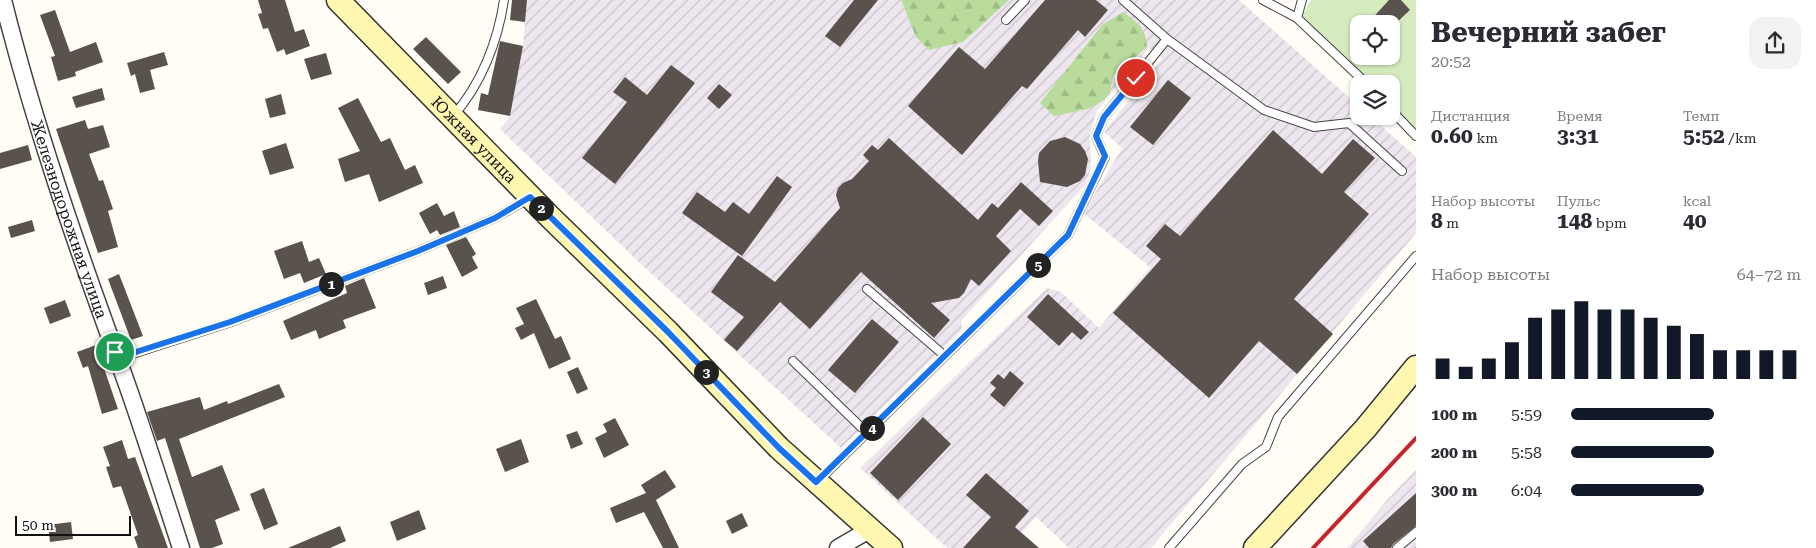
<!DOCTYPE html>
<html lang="ru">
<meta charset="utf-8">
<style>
body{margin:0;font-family:"Roboto Serif",serif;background:#f2f2f3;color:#2b2b33;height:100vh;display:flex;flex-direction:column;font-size:19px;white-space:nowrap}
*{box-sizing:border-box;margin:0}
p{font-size:16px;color:#7c7c81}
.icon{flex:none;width:28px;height:28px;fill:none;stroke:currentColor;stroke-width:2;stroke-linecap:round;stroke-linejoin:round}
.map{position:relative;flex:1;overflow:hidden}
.panel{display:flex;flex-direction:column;background:#fff;width:400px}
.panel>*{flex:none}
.buttons{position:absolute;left:1350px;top:15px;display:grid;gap:10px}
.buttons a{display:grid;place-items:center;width:50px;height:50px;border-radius:10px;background:#fff;box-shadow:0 1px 4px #0004;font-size:25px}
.scale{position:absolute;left:15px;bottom:12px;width:116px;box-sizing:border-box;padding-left:5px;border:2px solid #111;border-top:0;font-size:14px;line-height:18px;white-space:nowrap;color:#111;-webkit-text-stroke:4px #fff;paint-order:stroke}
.pin{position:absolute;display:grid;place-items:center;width:42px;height:42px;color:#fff;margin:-21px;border:2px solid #fff;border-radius:50%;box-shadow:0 1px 5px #0007}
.km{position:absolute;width:25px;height:25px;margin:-12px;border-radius:50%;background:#222;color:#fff;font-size:14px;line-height:25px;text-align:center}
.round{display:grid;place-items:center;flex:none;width:52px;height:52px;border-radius:15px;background:#f2f2f3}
.head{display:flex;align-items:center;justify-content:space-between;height:85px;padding:0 15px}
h1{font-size:28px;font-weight:700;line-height:38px}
.metrics{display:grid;grid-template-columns:repeat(3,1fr);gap:8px;height:85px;padding:5px 15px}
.metrics div{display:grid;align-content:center}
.metrics b{font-size:21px;font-weight:700}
.metrics small{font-size:14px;font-weight:400}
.metrics p{font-size:14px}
.chart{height:140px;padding:10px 15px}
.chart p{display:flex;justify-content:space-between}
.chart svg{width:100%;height:90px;margin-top:5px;stroke:#111827;stroke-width:6}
ul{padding:0 15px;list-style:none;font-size:16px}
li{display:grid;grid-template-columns:80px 60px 1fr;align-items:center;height:38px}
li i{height:12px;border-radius:6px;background:#111827}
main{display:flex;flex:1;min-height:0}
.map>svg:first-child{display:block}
.industrial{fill:url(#industrial-furrows)}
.forest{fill:url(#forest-firs)}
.garden{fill:#d5ebbd;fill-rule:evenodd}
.building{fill:#5a524d}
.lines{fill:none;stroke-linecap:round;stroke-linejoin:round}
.lane-casing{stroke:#444;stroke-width:10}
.street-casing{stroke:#444;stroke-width:19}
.secondary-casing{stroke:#333;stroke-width:25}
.lane{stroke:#fff;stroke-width:8}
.street{stroke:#fff;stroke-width:16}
.secondary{stroke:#fff6b0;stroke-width:22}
.rail{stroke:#c4262e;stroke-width:4}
.route-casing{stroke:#fff;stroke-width:10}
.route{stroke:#1a73e8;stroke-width:6}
.labels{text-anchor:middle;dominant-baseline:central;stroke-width:5;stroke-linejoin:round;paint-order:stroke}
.street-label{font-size:16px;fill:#111;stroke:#fff}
</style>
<main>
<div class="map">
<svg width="1416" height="548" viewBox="0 0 1416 548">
<defs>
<pattern id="industrial-furrows" width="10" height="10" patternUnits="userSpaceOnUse" patternTransform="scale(1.25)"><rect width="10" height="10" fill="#eee6ef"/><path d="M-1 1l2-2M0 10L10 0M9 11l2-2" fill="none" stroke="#cbc4cc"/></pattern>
<pattern id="forest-firs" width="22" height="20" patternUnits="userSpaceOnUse" patternTransform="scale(1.25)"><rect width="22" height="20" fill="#b9dc9c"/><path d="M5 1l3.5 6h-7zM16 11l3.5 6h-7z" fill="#9ebc85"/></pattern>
</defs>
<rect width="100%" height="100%" fill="#fffdf5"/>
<path class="industrial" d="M527,0h712l120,106v10h11l46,41v76l-265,315h-82l-33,-31 -28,31h-61l-87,-80 187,-180 14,4 38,36 51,-61 -67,-54 39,-65 -18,-16 58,-74 -13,-10 -52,63 -7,22 1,35 -6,17 -124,136 1,9 -121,118 -199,-183 -142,-136 10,-13 13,-70z
M1416,470v78h-69l41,-49z"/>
<path class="forest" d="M901,0h108l-46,42 -34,8 -13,-13z
M1123,12c14,9 24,18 24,35l-34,29 -3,17 -6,7 -16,9 -34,7 -14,-13 62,-78z"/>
<path class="garden" d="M1311,0h105v133l-25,-25v-24h-24l-66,-67zM1359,24h32v32h-32z"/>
<path class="building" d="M258,0h27l10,32 9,-3 6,17 -24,9 -2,-6 -7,3 -9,-24 -5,1 -5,-15 4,-1z
M512,0h15l-2,22 -15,-2z
M854,0h24l-38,47 -15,-11z
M1045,0h51l12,10 -23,27 -7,-7 -51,59 -5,-3 -60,69 -54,-49 51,-59 26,22z
M1389,0h12l9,10 -15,14h-28z
M55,10l15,42 26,-10 7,20 -28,10 1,4 -18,5 -7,-24 4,-1 -15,-41z
M426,37l35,35 -13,12 -35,-35z
M500,41l23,5 -13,70 -32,-6 3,-17 7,2z
M164,52l4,13 -18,5 5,19 -15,4 -5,-19 -4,2 -4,-13z
M326,53l6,21 -21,6 -7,-21z
M671,65l24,18 -80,101 -33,-26 45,-56 -14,-10 12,-15 22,18z
M1168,80l23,18 -38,47 -23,-18z
M719,84l13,11 -13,14 -12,-11z
M102,88l3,12 -29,8 -4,-11z
M281,94l5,20 -16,4 -5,-19z
M358,98l23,44 9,-4 15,32 10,-5 8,18 -44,19 -10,-28 -24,8 -7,-23 22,-8 -22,-43z
M85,120l3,9 15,-4 7,22 -21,7 10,27 4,-1 10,29 -5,2 10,36 -20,6 -42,-124z
M1273,130l49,44 31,-35 22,19 -31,34 25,22 -75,85 39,35 -36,40 -38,-33 -50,57 -96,-85 48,-54 -15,-13 19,-22 15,12z
M1065,137l15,7 5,7 3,8 -3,16 -5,6 -13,6 -27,-5 -2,-21 1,-8 11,-12z
M889,138l89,82 14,-17 6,5 23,-26 32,29 -14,15 -19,-17 -24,27 15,15 -32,35 -8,-7 -7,14 -5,5 -28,5 19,17 -16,18 -73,-66 -51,57 -30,-27 -43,49 -13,-11 20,-23 -33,-25 27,-37 37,27 65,-74 -4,-13 2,-7 5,-5 9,-4 17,-18 -6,-6 9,-10 6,5z
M286,143l8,25 -24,7 -8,-24z
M28,145l4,15 -32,9v-16z
M777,176l15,11 -50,69 -60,-43 15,-21 28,20 8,-10 16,12z
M437,203l7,13 10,-5 6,16 -20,8 -3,-5 -7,4 -11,-21z
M32,220l3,11 -24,7 -3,-11z
M466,237l10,17 -4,3 6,11 -16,9 -16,-32z
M302,241l7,21 10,-4 7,16 -22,9 -4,-10 -16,6 -10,-28z
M119,274l24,62 -12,4 -23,-61z
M443,276l4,12 -19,7 -4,-12z
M364,278l12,30 -33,12 3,8 -15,6 -12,5 -3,-9 -25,10 -8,-19 64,-28 -2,-7z
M1048,294l41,38 -8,8 -9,-8 -13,14 -32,-29z
M536,299l19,40 6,-3 10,23 -22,10 -15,-36 -13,7 -6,-12 9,-4 -8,-16z
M65,300l6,16 -21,8 -6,-16z
M872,319l27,23 -44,51 -27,-23z
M96,345l22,64 -16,5 -14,-48 -5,2 -6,-16z
M578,367l10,22 -11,5 -10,-22z
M1010,371l14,12 -20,24 -14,-12 6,-7 -6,-5 8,-9 6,5z
M279,384l6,13 -106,42 13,38 30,-12 18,45 -25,10 8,24 -11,4h-12l-35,-110 -8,3 -10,-29 53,-15 4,13 23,-9 1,3z
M923,417l28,27 -53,56 -28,-27z
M615,418l14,27 -25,13 -9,-20 12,-6 -4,-8z
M577,431l6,13 -12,5 -5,-14z
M521,439l8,23 -24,10 -9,-23z
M122,440l6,19 7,-2 33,91h-30l-4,-11 4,-2 -17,-49 -8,2 -7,-21 4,-1 -7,-19z
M665,470l11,17 -20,13 23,48h-16l-19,-36 -28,11 -6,-15 36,-15 -5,-8z
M986,473l43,38 -14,16 24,21h-76l28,-31 -25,-22z
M264,488l14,36 -14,6 -14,-36z
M1416,493v33l-23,18 -2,4h-22l-6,-7z
M419,510l7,19 -29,12 -7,-19z
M742,513l6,13 -16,8 -6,-13z
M71,522l2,17 -23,3 -2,-17z
M340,526l6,15 -16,7h-42z"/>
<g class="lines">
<defs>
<path id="lane" d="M1123,0l44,39
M1263,0l34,18 70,66
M1297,18l5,-18
M1006,20l19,-20
M1391,110l25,26
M453,116c28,-31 45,-75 51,-116
M867,289l78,67
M117,359l114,-37 187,-71 77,-33 34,-20
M793,361l74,72
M818,481l250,-246 37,-78 -9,-21 8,-19 63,-78 97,71 50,17 35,-4 53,48
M1169,548l73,-84 24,-17 12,-30 138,-161
M1397,548l19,-16"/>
<g id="street">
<path id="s1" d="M3,0c31,124 73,245 117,365 22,60 41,122 61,183"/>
<path d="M838,548l31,-18"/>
</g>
<g id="secondary">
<path id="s2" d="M338,0l212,217 118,115 111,116 112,100"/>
<path d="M1255,548l110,-119 51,-62"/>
</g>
</defs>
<use href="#lane" class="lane-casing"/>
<use href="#street" class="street-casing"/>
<use href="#secondary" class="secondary-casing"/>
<use href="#lane" class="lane"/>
<use href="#street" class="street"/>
<use href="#secondary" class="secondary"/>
<path class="rail" d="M1313,548l103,-110"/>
</g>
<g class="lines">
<defs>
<path id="route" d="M115,352l2,6 113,-36 188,-71 77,-33 35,-21 138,135 111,116 37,34 252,-247 37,-79 -9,-20 8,-19 32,-39"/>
</defs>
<use href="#route" class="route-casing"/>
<use href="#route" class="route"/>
</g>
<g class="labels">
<g class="street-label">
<text stroke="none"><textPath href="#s2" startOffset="195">Южная улица</textPath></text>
<text stroke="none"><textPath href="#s1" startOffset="229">Железнодорожная улица</textPath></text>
</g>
</g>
</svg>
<div class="buttons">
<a><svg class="icon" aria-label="locate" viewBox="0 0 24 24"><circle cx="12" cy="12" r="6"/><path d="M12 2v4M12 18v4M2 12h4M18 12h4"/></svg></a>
<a><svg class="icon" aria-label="layers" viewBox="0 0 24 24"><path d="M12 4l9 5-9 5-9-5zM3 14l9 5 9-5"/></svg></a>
</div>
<div class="scale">50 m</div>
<div class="pin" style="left:115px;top:352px;background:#1e9e55"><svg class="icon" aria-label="arrive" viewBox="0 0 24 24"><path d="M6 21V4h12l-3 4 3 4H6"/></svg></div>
<div class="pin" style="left:1136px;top:78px;background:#d93025"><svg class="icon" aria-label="check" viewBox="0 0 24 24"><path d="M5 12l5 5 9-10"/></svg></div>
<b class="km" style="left:331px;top:284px">1</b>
<b class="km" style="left:541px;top:208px">2</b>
<b class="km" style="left:706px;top:372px">3</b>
<b class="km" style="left:872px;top:428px">4</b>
<b class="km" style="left:1038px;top:265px">5</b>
</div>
<section class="panel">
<div class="head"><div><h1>Вечерний забег</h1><p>20:52</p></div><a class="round"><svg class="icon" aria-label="share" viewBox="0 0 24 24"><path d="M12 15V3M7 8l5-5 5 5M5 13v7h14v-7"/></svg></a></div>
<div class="metrics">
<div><p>Дистанция</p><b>0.60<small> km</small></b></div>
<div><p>Время</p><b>3:31</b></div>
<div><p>Темп</p><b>5:52<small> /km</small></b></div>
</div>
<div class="metrics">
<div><p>Набор высоты</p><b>8<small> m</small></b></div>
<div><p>Пульс</p><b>148<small> bpm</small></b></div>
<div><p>kcal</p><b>40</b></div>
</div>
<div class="chart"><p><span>Набор высоты</span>64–72 m</p>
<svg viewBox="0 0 160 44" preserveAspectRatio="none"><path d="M5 44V34M15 44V38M25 44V34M35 44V26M45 44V14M55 44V10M65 44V6M75 44V10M85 44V10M95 44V14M105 44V18M115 44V22M125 44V30M135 44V30M145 44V30M155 44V30"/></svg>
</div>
<ul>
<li><b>100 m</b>5:59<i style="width:62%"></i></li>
<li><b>200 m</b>5:58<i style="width:62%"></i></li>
<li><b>300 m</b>6:04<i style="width:58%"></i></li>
</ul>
</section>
</main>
